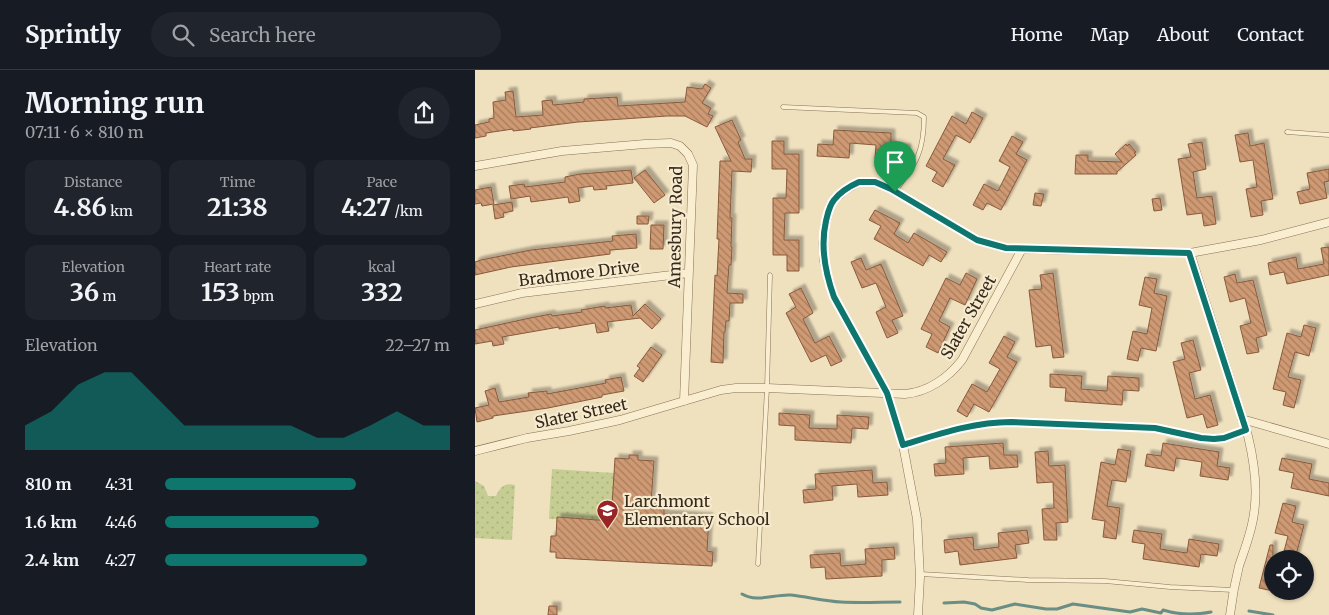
<!DOCTYPE html>
<meta charset="utf-8">
<style>
body{margin:0;font-family:Merriweather,serif;background:#20242c;color:#f1f3f6;height:100vh;display:flex;flex-direction:column;font-size:19px;white-space:nowrap}
*{box-sizing:border-box;margin:0}
p{font-size:16px;color:#9ea1a6}
.icon{flex:none;width:28px;height:28px;fill:none;stroke:currentColor;stroke-width:2;stroke-linecap:round;stroke-linejoin:round}
.map{position:relative;flex:1;overflow:hidden}
.sheet{display:flex;flex-direction:column;background:#171b24;width:475px}
.sheet>*{flex:none}
.tools{position:absolute;left:789px;top:480px;display:grid;gap:10px}
.tools a{display:grid;place-items:center;width:50px;height:50px;border-radius:50%;background:#171b24;box-shadow:0 1px 4px #0004;font-size:25px}
.pin{position:absolute;display:grid;place-items:center;width:42px;height:42px;color:#fff;margin:-51px -21px;border-radius:50% 50% 50% 0;rotate:-45deg;box-shadow:0 0 5px #0007}
.pin .icon{rotate:45deg}
.round{display:grid;place-items:center;flex:none;width:52px;height:52px;border-radius:26px;background:#20242c}
.summary{display:flex;align-items:center;justify-content:space-between;height:85px;padding:0 25px}
h1{font-size:28px;font-weight:700;line-height:38px}
.metrics{display:grid;grid-template-columns:repeat(3,1fr);gap:8px;height:85px;padding:5px 25px}
.metrics div{display:grid;align-content:center;border-radius:12px;background:#20242c;text-align:center}
.metrics b{font-size:25px;font-weight:700}
.metrics small{font-size:14px;font-weight:400}
.metrics p{font-size:14px}
.chart{height:140px;padding:10px 25px}
.chart p{display:flex;justify-content:space-between}
.chart svg{width:100%;height:90px;margin-top:5px;fill:#0f766e;opacity:.7}
ul{padding:0 25px;list-style:none;font-size:16px}
li{display:grid;grid-template-columns:80px 60px 1fr;align-items:center;height:38px}
li i{height:12px;border-radius:6px;background:#0f766e}
header{display:flex;align-items:center;gap:30px;box-sizing:border-box;height:70px;padding:0 25px;background:#171b24;border-bottom:1px solid #363941}
header strong{font-size:24px}
nav{display:flex;gap:28px;margin-inline-start:auto;font-size:18px}
.search{width:350px;height:45px;background:#20242c;display:flex;align-items:center;gap:12px;box-sizing:border-box;padding:0 18px;border-radius:28px;color:#9ea1a6;font-size:19px}
main{display:flex;flex:1;min-height:0}
.map>svg:first-child{display:block}
.grass{fill:url(#grass-dots)}
.lines{fill:none;stroke-linecap:round;stroke-linejoin:round}
.stream{stroke:#698e85;stroke-width:3}
.building{fill:url(#building-back-hatch);stroke:#885a3c;filter:url(#shadow)}
.lane-casing{stroke:#887156;stroke-width:5}
.street-casing{stroke:#887156;stroke-width:9}
.lane{stroke:#faeed1;stroke-width:4}
.street{stroke:#faeed1;stroke-width:8}
.route-casing{stroke:#fff;stroke-width:10}
.route{stroke:#0f766e;stroke-width:6}
.labels{text-anchor:middle;dominant-baseline:central;stroke-width:4.5;stroke-linejoin:round;paint-order:stroke}
.street-label{font-size:16px;fill:#37291c;stroke:#f6ebce}
.poi-label{font-size:16px;fill:#37291c;stroke:#f6ebce;text-anchor:start}
</style>
<header>
<strong>Sprintly</strong>
<div class="search"><svg class="icon" aria-label="search" viewBox="0 0 24 24"><circle cx="10" cy="10" r="6"/><path d="M15 15l6 6"/></svg>Search here</div>
<nav><a>Home</a><a>Map</a><a>About</a><a>Contact</a></nav>
</header>
<main>
<section class="sheet">
<div class="summary"><div><h1>Morning run</h1><p>07:11 · 6 × 810 m</p></div><a class="round"><svg class="icon" aria-label="share" viewBox="0 0 24 24"><path d="M12 15V3M7 8l5-5 5 5M5 13v7h14v-7"/></svg></a></div>
<div class="metrics">
<div><p>Distance</p><b>4.86<small> km</small></b></div>
<div><p>Time</p><b>21:38</b></div>
<div><p>Pace</p><b>4:27<small> /km</small></b></div>
</div>
<div class="metrics">
<div><p>Elevation</p><b>36<small> m</small></b></div>
<div><p>Heart rate</p><b>153<small> bpm</small></b></div>
<div><p>kcal</p><b>332</b></div>
</div>
<div class="chart"><p><span>Elevation</span>22–27 m</p>
<svg viewBox="0 0 160 44" preserveAspectRatio="none"><path d="M0 44V32L10 25L20 12L30 6L40 6L50 19L60 32L70 32L80 32L90 32L100 32L110 38L120 38L130 32L140 25L150 32L160 32V44z"/></svg>
</div>
<ul>
<li><b>810 m</b>4:31<i style="width:67%"></i></li>
<li><b>1.6 km</b>4:46<i style="width:54%"></i></li>
<li><b>2.4 km</b>4:27<i style="width:71%"></i></li>
</ul>
</section>
<div class="map">
<svg width="854" height="545" viewBox="0 0 854 545">
<defs>
<pattern id="grass-dots" width="8" height="8" patternUnits="userSpaceOnUse" patternTransform="scale(1.25)"><rect width="8" height="8" fill="#c6cd92"/><path d="M2 2h.1M6 6h.1" fill="none" stroke="#abb07d" stroke-width="1.8" stroke-linecap="round"/></pattern>
<pattern id="building-back-hatch" width="6" height="6" patternUnits="userSpaceOnUse" patternTransform="scale(1.25)"><rect width="6" height="6" fill="#ce9973"/><path d="M-1 5l2 2M0 0l6 6M5-1l2 2" fill="none" stroke="#a87d5e"/></pattern>
<filter id="shadow"><feDropShadow dx="4" dy="-4" stdDeviation="1" flood-color="#0004"/></filter>
</defs>
<rect width="100%" height="100%" fill="#efe0be"/>
<path class="grass" d="M77,399l62,4 -3,48 -54,-4v2h-8z
M0,411l9,5 4,10h8c4,-9 9,-14 19,-11l-3,55 -37,-2z"/>
<g class="lines">
<path class="stream" d="M267,524c15,9 32,0 49,1 17,2 34,6 50,7 20,1 40,0 59,0
M469,533l20,-1 11,2 6,4 11,2 23,-6 31,5h11l16,-5 57,8 12,-3 19,4 2,-3c16,5 32,5 48,2
M774,541l24,4"/>
</g>
<path class="building" d="M230,14l6,4 -9,15 9,5 -3,6 5,2 -6,11 -22,-11h-18l-89,6 -48,6 1,1 -18,2v-2l-27,4v3l-11,2v-13l14,-3v-3l5,-1 -1,-16 13,-2 -1,-8 8,-1 3,26 27,-2 -1,-14 10,-1 1,5 31,-3v-3l33,-2 1,9 67,-4 2,-15 15,2z
M497,42l11,6 -13,25 -14,-8 -13,24 12,6 -12,22 -11,-6 5,-9 -11,-6 26,-50 14,8z
M257,50l9,20 -3,2 7,17h7l-1,13 -19,-1 -1,24 -1,23h2l-1,29h1l-1,18h-2l-2,28 16,1v9h-13l-1,18h-3l-1,11h-1l-1,31 -12,-1 4,-87 2,1 2,-37h-2l3,-78h11l-16,-34z
M359,60l57,3v14l16,1 -1,12 -31,-2 1,-13 -26,-2 -1,15 -32,-2 1,-12 15,1z
M773,63l2,13 14,-3 9,56 -12,2 2,14 -12,2 -5,-28 11,-2 -4,-27 -13,2 -5,-27z
M537,66l11,6 -7,12 11,6 -26,50 -14,-7 -4,7 -10,-5 11,-21 14,7 12,-24 -11,-6z
M297,71h12v13h15v59h-14l-1,27h15v31h-12v-16h-14v-57h13l1,-29h-15z
M727,72l4,27 -13,3 4,26 15,-2 4,28 -12,2 -2,-13 -15,2 -9,-56 13,-2 -3,-13z
M651,74l1,2 2,-2 7,8 -2,1 2,2 -19,17v2h-42l1,-19h12v6l34,1 -7,-8z
M854,99v12l-5,1 3,16 -27,6 -3,-12 13,-3 -3,-16z
M156,100l2,13 -27,3 1,3 -13,1 -1,-4 -15,2 2,13 -11,2 -1,-6 -37,5 -1,-6 -19,3 -2,-13 15,-2 1,3 40,-5v-5l15,-3z
M170,100l20,25 -11,8 -20,-25z
M16,117l3,17 -12,2 -1,-3 -6,1v-14z
M560,123l9,1 -3,12 -8,-1z
M685,128l2,12 -8,1 -2,-12z
M37,132l1,9 -10,2 1,4 -9,2 -2,-14z
M400,140l25,13 -6,11 14,9 6,-10 33,19 -6,10 -12,-7 -6,11 -49,-27 7,-13 -12,-6z
M162,146h12l-1,8h-11z
M176,155h13l-1,24h-13z
M161,164l1,14 -27,2v4l-99,13 -36,8v-13l6,-2 50,-10 82,-9 -1,-5z
M854,177v28l-42,9 -3,-12 -14,3 -2,-12 28,-6 2,12 26,-5 -3,-16z
M386,188l5,12 15,-6 22,52 -11,4 6,13 -11,5 -11,-26 10,-5 -10,-24 -14,5 -11,-26z
M491,203l11,6 -12,26 -15,-7 -11,23 11,6 -12,26 -12,-6 6,-13 -11,-5 25,-51 14,7z
M578,203l11,84 -11,1 -2,-13 -15,2 -7,-57 13,-1 -2,-14z
M760,204l2,9 16,-3 14,55 -11,3 3,14 -12,2 -7,-28 11,-3 -6,-25 -15,4 -6,-25z
M670,207l12,2 -3,14 13,3 -11,55 -15,-3 -3,13 -11,-2 6,-28 14,3 5,-26 -13,-3z
M326,218l12,25 -10,6 12,24 14,-7 13,25 -11,5 -5,-11 -15,7 -25,-49 10,-6 -7,-13z
M170,234l16,15 -9,10 -12,-11 -33,4 2,9 -12,2 -2,-10 -36,6v-2l-57,10 2,7 -11,2 -1,-5 -17,3v-14l55,-12 21,-4 1,2 30,-4 -1,-2 24,-4v2l26,-3 2,11z
M829,255l12,3 -7,28 -14,-4 -7,25 13,3 -7,28 -11,-3 3,-13 -13,-3 14,-56 14,4z
M529,266l11,6 -8,15 10,5 -28,50 -15,-8 -7,13 -10,-6 15,-27 15,8 13,-23 -11,-6z
M718,270l8,30 -12,3 6,26 15,-4 8,30 -11,3 -4,-14 -16,4 -14,-56 12,-3 -4,-16z
M176,277l11,8 -19,27 -9,-6 6,-8 -3,-2z
M575,304l32,2 -1,13 26,2 1,-15 31,2v13l-16,-1 -1,15 -57,-4 1,-13 -16,-1z
M146,307l3,14 -22,4v2l-54,11 -55,8v2l-16,4 -2,-14 14,-3 -4,-14 10,-3 4,14 30,-5 -1,-4 19,-2v3l59,-11 -1,-3z
M304,343l31,2 -1,13 28,1v-14l32,2 -1,12 -16,-1 -1,15 -56,-3v-14l-16,-1z
M528,373l1,12h13l1,12 -28,2 -1,-13 -26,2 1,16 -29,2 -1,-12 12,-1 -1,-16z
M688,373l56,9 -2,14 13,2 -2,12 -28,-4 2,-14 -26,-4 -2,13 -29,-5 2,-12 14,2z
M643,379l13,2 -5,31 -14,-2 -5,26 13,2 -4,31 -13,-2 2,-16 -13,-2 9,-57 14,3z
M573,381l1,15 16,-1 3,57 -12,1 1,17h-13l-2,-31 12,-1 -1,-26 -16,1 -2,-31z
M154,385h9v5l16,1 -3,42 13,1v10l45,3 -2,34 6,1 -1,14 -156,-8v-6h-6l1,-16h5l1,-19 54,4 4,-63 14,1z
M807,388l30,6 -3,15 20,4v13l-38,-8 3,-15 -15,-3z
M397,400l1,13 14,-1 1,13 -30,2 -1,-13 -25,2 1,14 -29,3 -1,-13 13,-1 -1,-15z
M808,433l13,3 -4,16 12,3 -9,34h-13l6,-23 -13,-3z
M552,460l2,13 -14,2 2,13 -57,7 -2,-14 -13,2 -1,-13 29,-3 1,13 25,-3 -1,-14z
M659,460l28,4 -2,15 27,4 2,-14 30,5 -2,12 -16,-2 -2,13 -56,-8 2,-15 -13,-2z
M795,475h3v46l-14,-3z
M419,477l1,12 -13,1v16l-56,3 -1,-12 -14,1 -1,-13 30,-2 1,13 25,-2 -1,-15z
M74,536h8v9h-9z"/>
<g class="lines">
<defs>
<path id="lane" d="M308,37l134,6 7,4c0,35 -8,47 -29,74
M812,62l42,3
M429,375l63,-19 28,-4 160,6 46,10 13,1 10,-1 22,-8
M283,494l9,-176 3,-113
M445,504l108,6 77,1 65,6 63,3"/>
<path id="street" d="M0,96l87,-15 83,-7 26,-1 9,3 8,8 5,11 -9,236
M715,183l58,183c6,25 10,52 6,77 -2,18 -9,35 -15,53 -4,16 -7,32 -9,49
M0,234l47,-11 166,-20
M767,349l87,25
M0,381l52,-13 42,-7 51,-11 101,-30 15,-2h31l138,6c23,-2 43,-16 57,-34l60,-111
M443,545l2,-38 -3,-58 -14,-74 -16,-52 -53,-96 -5,-16 -5,-20 -1,-18 2,-17 5,-20 4,-6 11,-10 14,-8h16l16,7 86,51 29,8 16,1 168,4 71,-13 68,-18"/>
</defs>
<use href="#lane" class="lane-casing"/>
<use href="#street" class="street-casing"/>
<use href="#lane" class="lane"/>
<use href="#street" class="street"/>
</g>
<g class="lines">
<defs>
<path id="route" d="M384,112h16l16,7 86,51 29,8 183,5 57,177 -22,8 -10,1 -13,-1 -46,-10 -144,-6c-37,0 -72,12 -108,23l-16,-52 -53,-96c-9,-25 -14,-50 -8,-76 2,-8 3,-15 8,-21 7,-9 16,-14 25,-18z"/>
</defs>
<use href="#route" class="route-casing"/>
<use href="#route" class="route"/>
</g>
<defs>
<symbol id="school-pin" viewBox="-11 -11 22 30"><path d="M0 17L-7.5 6A9.5 9.5 0 1 1 7.5 6Z" fill="#982526" stroke="#f6ebce"/><path d="M0-5L7-2L0 1L-7-2ZM-4 1L0 2.5L4 1V4Q0 6-4 4Z" fill="#fff"/></symbol>
</defs>
<g fill-rule="evenodd">
<use href="#school-pin" x="120" y="428" width="25" height="34"/>
</g>
<g class="labels">
<g class="street-label">
<text transform="translate(200 157) rotate(-89)">Amesbury Road</text>
<text transform="translate(104 203) rotate(-7)">Bradmore Drive</text>
<text transform="translate(493 247) rotate(-60)">Slater Street</text>
<text transform="translate(106 343) rotate(-12)">Slater Street</text>
</g>
<g class="poi-label">
<text x="149" y="431">Larchmont<tspan x="149" dy="18">Elementary School</tspan></text>
</g>
</g>
</svg>
<div class="tools">
<a><svg class="icon" aria-label="locate" viewBox="0 0 24 24"><circle cx="12" cy="12" r="6"/><path d="M12 2v4M12 18v4M2 12h4M18 12h4"/></svg></a>
</div>
<div class="pin" style="left:420px;top:122px;background:#1e9e55"><svg class="icon" aria-label="arrive" viewBox="0 0 24 24"><path d="M6 21V4h12l-3 4 3 4H6"/></svg></div>
</div>
</main>
